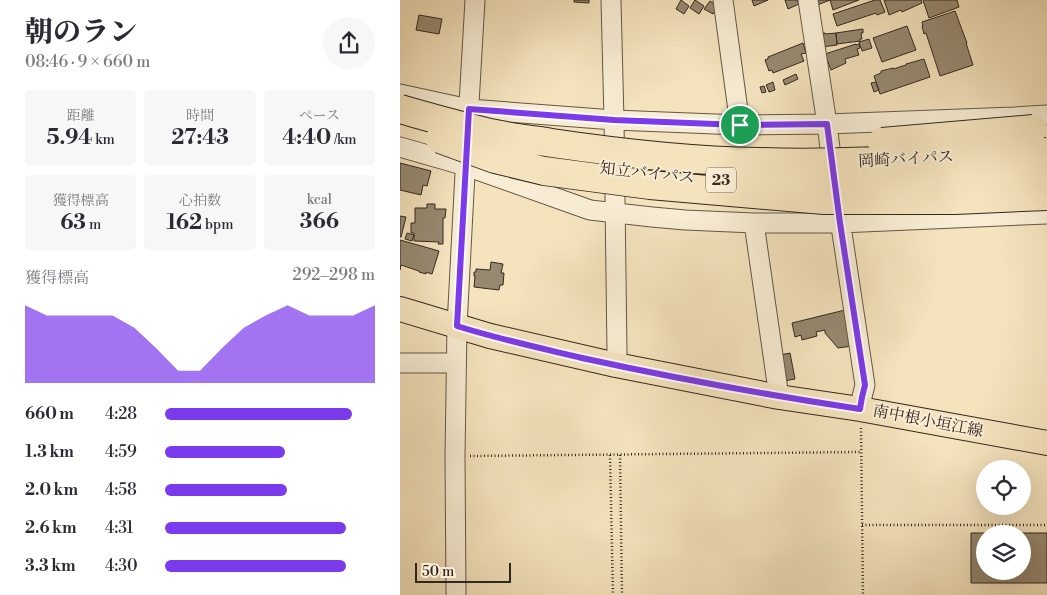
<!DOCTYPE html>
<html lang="ja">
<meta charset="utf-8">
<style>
body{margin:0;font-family:"Libre Bodoni","Noto Serif JP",serif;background:#f7f7f7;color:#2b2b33;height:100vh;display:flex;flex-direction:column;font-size:19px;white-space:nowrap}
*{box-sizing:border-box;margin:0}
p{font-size:16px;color:#7c7c81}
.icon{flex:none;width:28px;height:28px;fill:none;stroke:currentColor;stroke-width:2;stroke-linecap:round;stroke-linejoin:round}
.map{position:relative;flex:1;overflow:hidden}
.panel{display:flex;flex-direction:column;background:#fff;width:400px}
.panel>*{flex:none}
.controls{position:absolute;left:576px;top:460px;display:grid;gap:10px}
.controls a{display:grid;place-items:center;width:55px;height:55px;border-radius:50%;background:#fff;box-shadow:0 5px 20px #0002;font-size:25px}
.scale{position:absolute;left:15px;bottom:12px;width:96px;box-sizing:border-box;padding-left:5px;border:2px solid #33281f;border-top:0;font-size:14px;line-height:18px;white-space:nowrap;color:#33281f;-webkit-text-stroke:4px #f8edd4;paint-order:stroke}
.pin{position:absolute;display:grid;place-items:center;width:42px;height:42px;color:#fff;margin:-21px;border:2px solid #fff;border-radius:50%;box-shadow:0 1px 5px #0007}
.round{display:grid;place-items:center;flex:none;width:52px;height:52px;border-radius:26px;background:#f7f7f7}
.headline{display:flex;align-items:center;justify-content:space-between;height:85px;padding:0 25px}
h1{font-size:28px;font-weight:800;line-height:38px}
.stats{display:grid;grid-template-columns:repeat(3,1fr);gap:8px;height:85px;padding:5px 25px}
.stats div{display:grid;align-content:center;border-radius:5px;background:#f7f7f7;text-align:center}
.stats b{font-size:21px;font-weight:800}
.stats small{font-size:14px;font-weight:400}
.stats p{font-size:14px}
.chart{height:140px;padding:10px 25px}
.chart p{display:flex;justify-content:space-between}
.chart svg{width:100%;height:90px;margin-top:5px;fill:#7c3aed;opacity:.7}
ul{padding:0 25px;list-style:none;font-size:16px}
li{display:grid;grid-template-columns:80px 60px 1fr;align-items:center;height:38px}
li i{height:12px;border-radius:6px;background:#7c3aed}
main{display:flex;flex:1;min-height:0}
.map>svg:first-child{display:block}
.building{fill:#978971;stroke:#33281f;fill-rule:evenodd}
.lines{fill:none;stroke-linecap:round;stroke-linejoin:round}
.minor-casing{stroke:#635746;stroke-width:21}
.major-casing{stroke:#33281f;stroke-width:26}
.path{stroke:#33281f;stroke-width:2.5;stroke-dasharray:1 2.5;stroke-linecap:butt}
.minor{stroke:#f8edd4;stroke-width:19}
.major{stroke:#f4e3bd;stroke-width:24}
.highway-bridge-casing{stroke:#33281f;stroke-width:30;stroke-linecap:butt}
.highway-bridge{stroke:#f4e3bd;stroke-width:28}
.route-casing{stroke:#fff;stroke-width:10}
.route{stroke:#7c3aed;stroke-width:6}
.labels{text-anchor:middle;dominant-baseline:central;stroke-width:4;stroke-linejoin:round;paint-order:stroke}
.shield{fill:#f8edd4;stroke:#6e6355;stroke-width:1}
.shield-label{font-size:15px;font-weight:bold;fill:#33281f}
.street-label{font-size:16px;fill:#33281f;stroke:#f8edd4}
</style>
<main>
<section class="panel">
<div class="headline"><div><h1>朝のラン</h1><p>08:46 · 9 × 660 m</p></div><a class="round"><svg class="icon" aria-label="share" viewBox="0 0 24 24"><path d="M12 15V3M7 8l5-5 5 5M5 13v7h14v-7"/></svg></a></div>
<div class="stats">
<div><p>距離</p><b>5.94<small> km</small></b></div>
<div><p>時間</p><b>27:43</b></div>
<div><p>ペース</p><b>4:40<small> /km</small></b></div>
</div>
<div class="stats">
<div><p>獲得標高</p><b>63<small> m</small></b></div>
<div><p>心拍数</p><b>162<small> bpm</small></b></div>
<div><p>kcal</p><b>366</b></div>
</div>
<div class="chart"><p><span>獲得標高</span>292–298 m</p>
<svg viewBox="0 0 160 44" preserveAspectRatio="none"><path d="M0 44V6L10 11L20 11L30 11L40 11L50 17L60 27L70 38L80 38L90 27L100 17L110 11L120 6L130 11L140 11L150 11L160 6V44z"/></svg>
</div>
<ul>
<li><b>660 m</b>4:28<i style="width:89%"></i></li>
<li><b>1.3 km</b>4:59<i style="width:57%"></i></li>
<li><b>2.0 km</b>4:58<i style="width:58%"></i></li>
<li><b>2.6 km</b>4:31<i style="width:86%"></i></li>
<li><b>3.3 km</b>4:30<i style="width:86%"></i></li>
</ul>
</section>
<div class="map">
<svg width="647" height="595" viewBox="0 0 647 595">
<rect width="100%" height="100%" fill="#f4e3bd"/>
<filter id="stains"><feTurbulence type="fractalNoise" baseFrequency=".004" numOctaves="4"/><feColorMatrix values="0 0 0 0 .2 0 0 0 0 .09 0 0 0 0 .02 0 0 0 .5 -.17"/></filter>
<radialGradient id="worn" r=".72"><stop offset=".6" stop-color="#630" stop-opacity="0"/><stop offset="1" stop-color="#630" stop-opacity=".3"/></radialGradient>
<path class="building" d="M174,0h15v3l-15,-1z
M281,0l8,6 -5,8 -8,-5z
M295,0l9,6 -5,8 -9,-6z
M352,0h16l-14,6z
M385,0h12l2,4 -11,5z
M413,0h46l-26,10 -3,-10 -15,6z
M475,0h5l5,12 -8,3 -1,-2 -39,13 -4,-12z
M484,0h37l1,3 -20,9 -1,-2 -12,5z
M523,0h34l2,7 -30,11z
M310,1l8,5 -5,8 -9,-5z
M555,11l12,32h-1l7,22 -33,11 -14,-43 -2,1 -2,-8h1l-1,-4z
M19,15l23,4 -3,15 -23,-4z
M507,26l9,24 -34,12 -9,-24z
M463,29v4h-2l1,6h-2v2l-23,3 -1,-11z
M420,33h5v1l11,-1 1,12 -15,2z
M469,39l3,9 -10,3 -3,-9z
M403,43l3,10 -5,1 3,7 -31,12 -1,-3 -3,1 -4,-11 3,-1v-2z
M456,44v1l3,-1 1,4 -3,1 2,6 -14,4 1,4 -15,7 -6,-16z
M524,59l6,18 -50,17 -6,-18 7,-3v-2l12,-3v1l13,-4v-1z
M396,74l2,5 -13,6 -2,-5z
M373,82l2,8 -6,2 -3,-7z
M476,82l3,8 -5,2 -3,-9z
M364,86l2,6 -4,1 -2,-6z
M0,163l31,8 -4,15 -4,-1 -2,10 -21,-5z
M27,204h8v5h11l-1,9h-2v26h-5l1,-2 -25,-1v-8h-3v-10h4v-15h12z
M0,216l6,1 -5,20h-1z
M7,233l7,2 -2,6 -7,-2z
M0,240l39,11 -7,23 -6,-2v2l-7,-2v-1l-18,-6 -1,5z
M91,262l12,2 -2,9h3l-1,12h-3l-1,5 -25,-3 1,-11h-1v-4h2v-3l14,1z
M445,310l7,36 -14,2 -13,-15v-3l-9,2 1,4 -15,4 -1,-5 -6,2 -3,-14z
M390,353l5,26 -11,2 -4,-26z
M571,533h76v50h-76zM585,534h37v37h-37z"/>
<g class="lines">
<defs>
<path id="minor" d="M211,0l3,120 3,234 -1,11
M323,0l17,125
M408,0l19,124 6,49
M0,94l69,15 145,11 126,5 87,-1 187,-7 33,-2
M68,121l7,-121
M0,147l66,19 124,44 62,7 33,3 69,3h86l207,-9
M439,213l26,172 -3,12 -2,12
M354,223l25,174
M0,363h56
M56,595l-1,-139 2,-130 9,-172"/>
<path id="major" d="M0,309l90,27 126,29 163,32 81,12 187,34"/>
</defs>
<use href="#minor" class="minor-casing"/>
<use href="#major" class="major-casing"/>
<path class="path" d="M461,428l2,167
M210,455l3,140
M220,455l2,140
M70,456l391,-4
M462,525h185"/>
<use href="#minor" class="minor"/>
<use href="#major" class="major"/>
<defs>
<path id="highway-bridge" d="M0,109c32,9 63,18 95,25 19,4 38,6 57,9 68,10 138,18 207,19 95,3 193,-5 288,-10
M40,139l55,20 49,12 106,14 174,15h131l92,-4
M482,142l151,-13
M329,180l49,2 112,-3 157,-7"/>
</defs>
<use href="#highway-bridge" class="highway-bridge-casing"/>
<use href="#highway-bridge" class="highway-bridge"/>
</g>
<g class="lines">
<defs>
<path id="route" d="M69,109l145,11 126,5 87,-1 13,99 25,162 -3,12 -2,12c-93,-14 -186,-31 -278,-51 -42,-10 -84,-19 -125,-32z"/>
</defs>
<use href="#route" class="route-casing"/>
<use href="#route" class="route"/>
</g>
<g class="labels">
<rect class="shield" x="306" y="167.5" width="30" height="25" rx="4"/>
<g class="shield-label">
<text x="321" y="180">23</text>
</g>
<g class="street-label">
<text transform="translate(506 159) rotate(-3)">岡崎バイパス</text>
<text transform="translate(247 173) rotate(6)">知立バイパス</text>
<text transform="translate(528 421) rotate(11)">南中根小垣江線</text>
</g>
</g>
<rect width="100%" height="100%" filter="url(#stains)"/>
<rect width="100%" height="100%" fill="url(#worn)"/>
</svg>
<div class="controls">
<a><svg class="icon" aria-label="locate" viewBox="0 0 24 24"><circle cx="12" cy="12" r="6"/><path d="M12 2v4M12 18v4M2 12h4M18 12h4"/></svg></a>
<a><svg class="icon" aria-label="layers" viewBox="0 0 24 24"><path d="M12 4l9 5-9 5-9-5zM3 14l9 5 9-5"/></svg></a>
</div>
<div class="scale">50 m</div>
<div class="pin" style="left:340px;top:125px;background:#1e9e55"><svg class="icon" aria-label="arrive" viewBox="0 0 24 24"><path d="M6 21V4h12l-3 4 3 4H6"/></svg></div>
</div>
</main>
